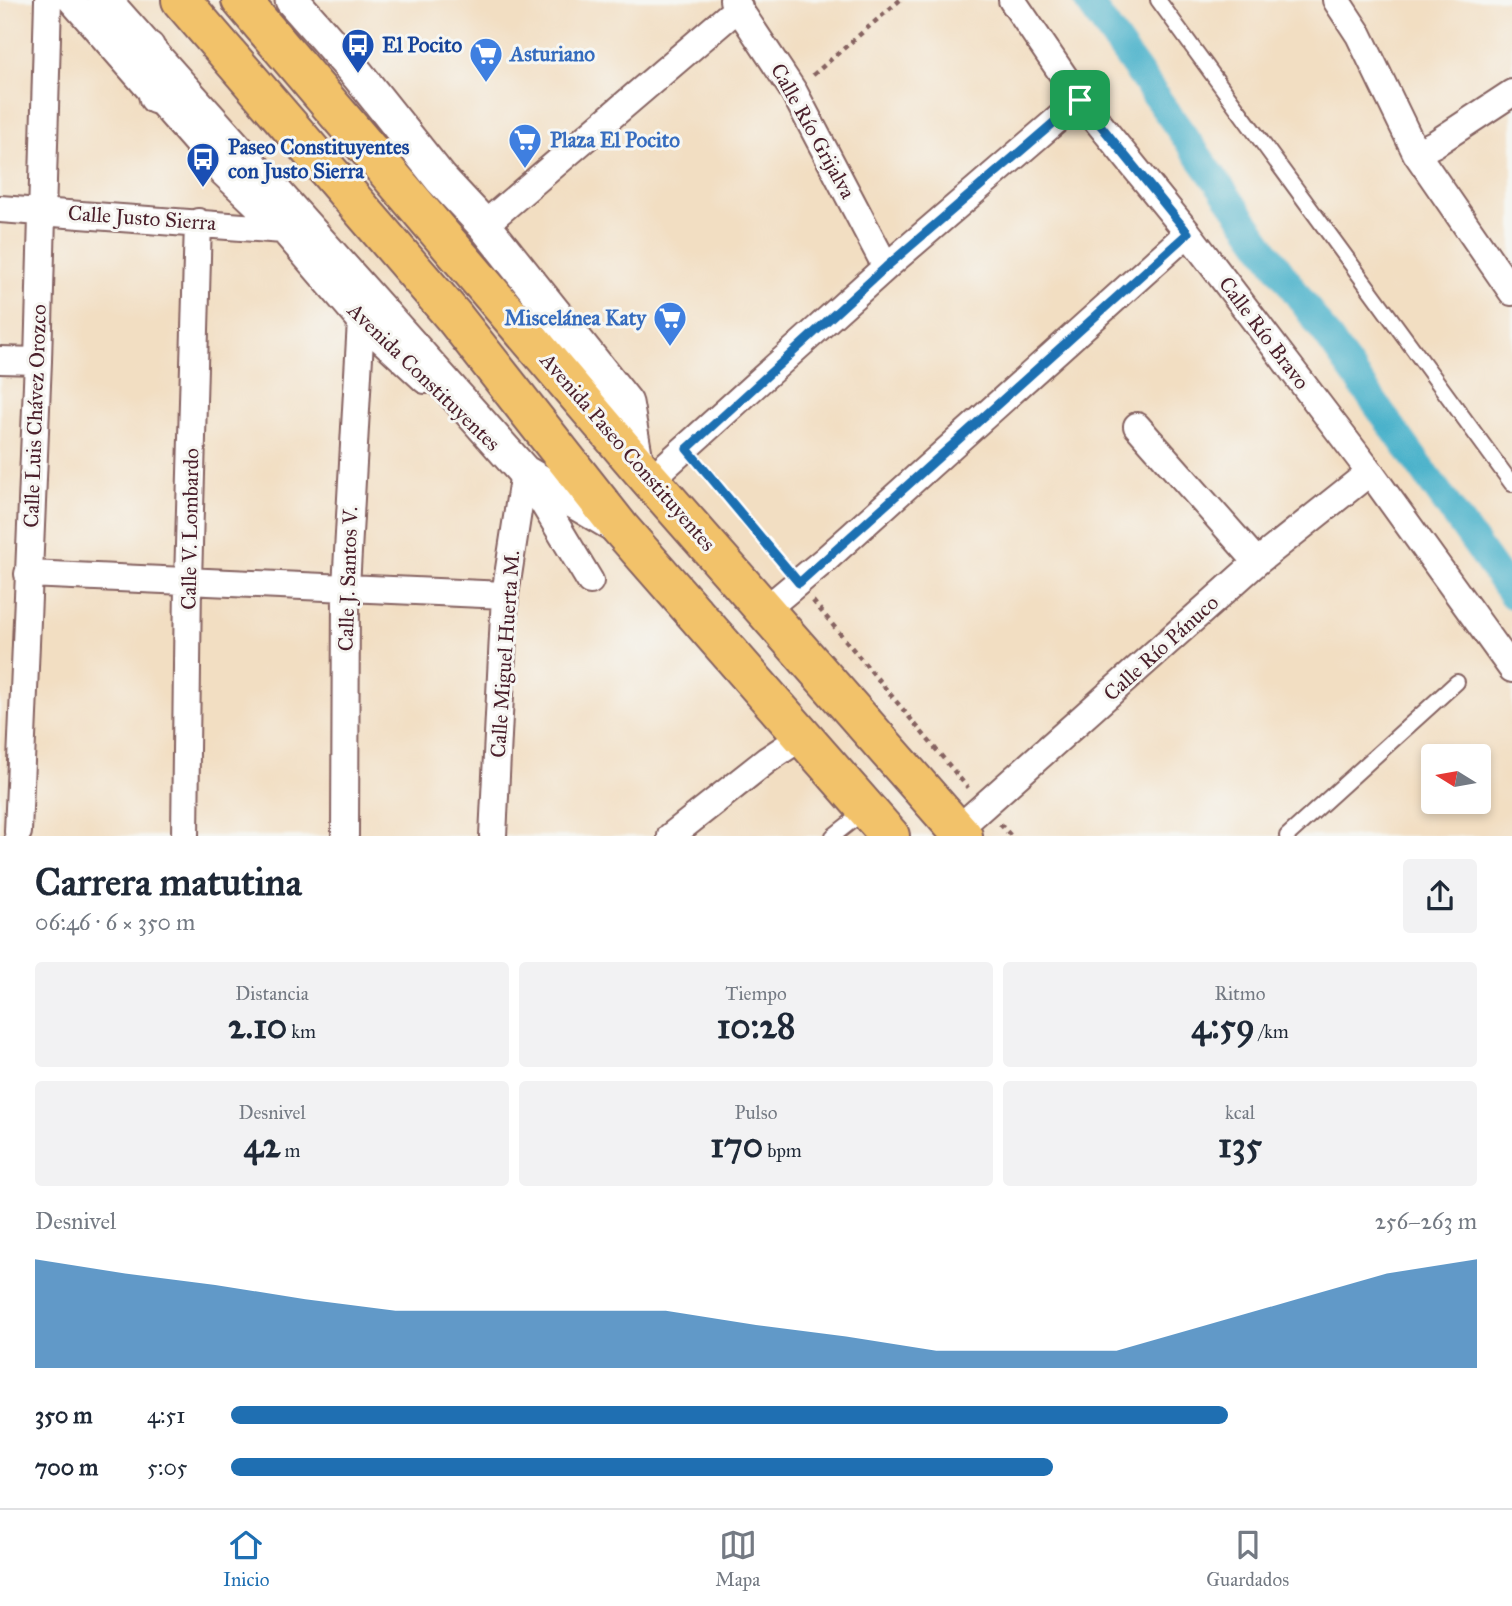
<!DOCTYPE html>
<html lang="es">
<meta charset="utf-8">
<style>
body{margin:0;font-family:"IM FELL Great Primer",serif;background:#f2f2f3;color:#1f2937;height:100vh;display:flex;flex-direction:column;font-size:26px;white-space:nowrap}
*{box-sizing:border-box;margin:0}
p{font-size:23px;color:#747a83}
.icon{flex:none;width:38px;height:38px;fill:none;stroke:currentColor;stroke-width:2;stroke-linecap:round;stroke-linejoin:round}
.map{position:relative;height:836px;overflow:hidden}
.drawer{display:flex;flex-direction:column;background:#fff;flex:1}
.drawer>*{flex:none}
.needle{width:46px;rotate:281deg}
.buttons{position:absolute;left:1421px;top:744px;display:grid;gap:14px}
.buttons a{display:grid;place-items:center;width:70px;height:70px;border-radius:7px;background:#fff;box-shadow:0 4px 10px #0003;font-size:35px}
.pin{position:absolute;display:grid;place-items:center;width:60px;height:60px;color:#fff;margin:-30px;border-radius:14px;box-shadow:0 4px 10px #0006}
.round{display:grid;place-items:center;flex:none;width:74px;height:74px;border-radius:7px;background:#f2f2f3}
.overview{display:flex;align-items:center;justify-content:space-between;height:119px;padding:0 35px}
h1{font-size:38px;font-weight:800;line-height:52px}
.figures{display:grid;grid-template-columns:repeat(3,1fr);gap:10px;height:119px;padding:7px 35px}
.figures div{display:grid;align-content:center;border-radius:7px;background:#f2f2f3;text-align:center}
.figures b{font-size:35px;font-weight:800}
.figures small{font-size:19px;font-weight:400}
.figures p{font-size:19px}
.chart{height:196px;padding:14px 35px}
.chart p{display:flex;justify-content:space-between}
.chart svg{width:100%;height:126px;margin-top:7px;fill:#1f6fb2;opacity:.7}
ul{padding:0 35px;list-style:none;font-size:23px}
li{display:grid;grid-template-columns:112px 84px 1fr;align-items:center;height:52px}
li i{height:18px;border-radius:9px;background:#1f6fb2}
.menu{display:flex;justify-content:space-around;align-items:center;height:98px;border-top:2px solid #e0e1e3;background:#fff;font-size:19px;color:#747a83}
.menu a{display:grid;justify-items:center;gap:4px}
.menu .current{color:#1f6fb2}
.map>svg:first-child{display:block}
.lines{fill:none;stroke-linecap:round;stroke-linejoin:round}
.canal{stroke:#4cb2cb;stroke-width:28}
.service-casing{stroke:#856260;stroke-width:18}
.minor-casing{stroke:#856260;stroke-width:30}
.tertiary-casing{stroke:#856260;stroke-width:37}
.trunk-casing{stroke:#856260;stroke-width:42}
.path{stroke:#856260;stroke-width:4.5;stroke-dasharray:5 5;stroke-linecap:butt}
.service{stroke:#fff;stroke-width:14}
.minor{stroke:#fff;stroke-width:26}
.tertiary{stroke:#fff;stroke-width:33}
.trunk{stroke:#f2c26a;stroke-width:38}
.route-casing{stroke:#fff;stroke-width:14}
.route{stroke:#1f6fb2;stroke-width:9}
.labels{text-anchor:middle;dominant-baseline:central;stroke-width:6;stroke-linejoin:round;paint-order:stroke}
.transit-label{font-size:21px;font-weight:bold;fill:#164399;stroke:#f6f6f2;text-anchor:start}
.shop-label{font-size:21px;font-weight:bold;fill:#366cbe;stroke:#f6f6f2;text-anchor:start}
.street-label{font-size:21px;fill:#4a1f2b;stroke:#f6f6f2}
</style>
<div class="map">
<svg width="1512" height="836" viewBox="0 0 1512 836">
<rect width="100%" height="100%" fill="#f6f6f2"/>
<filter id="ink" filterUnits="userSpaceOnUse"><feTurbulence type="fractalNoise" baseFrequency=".0143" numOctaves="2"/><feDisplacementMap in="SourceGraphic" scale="14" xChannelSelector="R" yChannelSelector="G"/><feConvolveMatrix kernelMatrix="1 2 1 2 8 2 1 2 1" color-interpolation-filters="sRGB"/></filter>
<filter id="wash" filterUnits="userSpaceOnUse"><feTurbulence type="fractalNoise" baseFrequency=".00686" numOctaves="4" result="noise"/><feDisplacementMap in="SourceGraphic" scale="28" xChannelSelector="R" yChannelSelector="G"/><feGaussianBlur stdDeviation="1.57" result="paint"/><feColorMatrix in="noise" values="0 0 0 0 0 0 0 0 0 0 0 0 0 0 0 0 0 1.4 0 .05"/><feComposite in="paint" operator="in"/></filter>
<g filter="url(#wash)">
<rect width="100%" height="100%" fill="#f2dec2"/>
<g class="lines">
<path class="canal" d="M1087,0l425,595"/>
</g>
</g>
<g filter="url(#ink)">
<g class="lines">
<defs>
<path id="service" d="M1158,0l354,484
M833,836l33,-26
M1287,836l170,-154"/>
<path id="minor" d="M71,0l152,173 60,57 78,91 64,59
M733,0l61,92 92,175
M1012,0l68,100 108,133 182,239 142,197
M1336,0l23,35 57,118 96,139
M1416,153l20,-10 76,-50
M0,209l283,21
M484,225l255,-218
M0,360l38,1
M1137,426l120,136
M525,473l65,108
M650,480l236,-213 194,-167
M28,574l477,21
M766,609l60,-50 362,-326
M958,829l299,-267 113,-90
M18,832l20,-471 10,-361
M185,836l3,-255 10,-359
M345,836l1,-249 15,-266
M493,836l12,-241 19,-123
M671,836l96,-76 36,-24"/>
<path id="tertiary" d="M104,0l420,472 90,53
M292,0l66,75 83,104 43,46 142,178 11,62
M148,48l8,49"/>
<path id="trunk" d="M181,0l273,317 166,211 270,308
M241,0l396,465 326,371"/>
</defs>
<use href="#service" class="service-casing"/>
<use href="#minor" class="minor-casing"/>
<use href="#tertiary" class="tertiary-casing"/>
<use href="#trunk" class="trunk-casing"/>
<path class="path" d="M813,75l87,-75
M702,466l81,99
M813,601l155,187
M1000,824l11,12"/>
<use href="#service" class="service"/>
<use href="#minor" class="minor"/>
<use href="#tertiary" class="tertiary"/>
<use href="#trunk" class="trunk"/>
</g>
</g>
<g class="lines" filter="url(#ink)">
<defs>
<path id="route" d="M1080,100l108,133 -389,350 -112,-134 199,-182z"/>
</defs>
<use href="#route" class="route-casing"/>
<use href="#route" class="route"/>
</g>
<defs>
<symbol id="bus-pin" viewBox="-11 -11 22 30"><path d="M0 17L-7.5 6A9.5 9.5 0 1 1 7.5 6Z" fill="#1a4fb4" stroke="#f6f6f2"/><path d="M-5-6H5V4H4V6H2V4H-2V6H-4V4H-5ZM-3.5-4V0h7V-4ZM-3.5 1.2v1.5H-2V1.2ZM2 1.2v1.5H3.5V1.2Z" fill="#fff"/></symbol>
<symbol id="supermarket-pin" viewBox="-11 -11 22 30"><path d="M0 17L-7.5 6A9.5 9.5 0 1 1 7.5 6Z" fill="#3f7fe0" stroke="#f6f6f2"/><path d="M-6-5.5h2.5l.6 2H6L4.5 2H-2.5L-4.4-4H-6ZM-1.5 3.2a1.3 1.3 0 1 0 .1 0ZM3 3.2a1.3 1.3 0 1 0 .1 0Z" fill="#fff"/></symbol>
</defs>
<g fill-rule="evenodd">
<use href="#bus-pin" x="339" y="26" width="38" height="52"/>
<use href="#supermarket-pin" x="467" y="35" width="38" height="52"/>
<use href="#supermarket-pin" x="506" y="121" width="38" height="52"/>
<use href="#bus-pin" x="184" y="140" width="38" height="52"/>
<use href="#supermarket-pin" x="651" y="299" width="38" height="52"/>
</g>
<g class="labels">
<g class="transit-label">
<text x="382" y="45">El Pocito</text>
<text x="228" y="147">Paseo Constituyentes<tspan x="228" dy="24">con Justo Sierra</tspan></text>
</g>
<g class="shop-label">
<text x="510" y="54">Asturiano</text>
<text x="550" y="140">Plaza El Pocito</text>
<text x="646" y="318" text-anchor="end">Miscelánea Katy</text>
</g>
<g class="street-label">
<text transform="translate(813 131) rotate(61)">Calle Río Grijalva</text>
<text transform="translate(142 218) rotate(4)">Calle Justo Sierra</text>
<text transform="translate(1264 333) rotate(53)">Calle Río Bravo</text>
<text transform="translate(424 377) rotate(44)">Avenida Constituyentes</text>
<text transform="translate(35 416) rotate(-88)">Calle Luis Chávez Orozco</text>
<text transform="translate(628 452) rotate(49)">Avenida Paseo Constituyentes</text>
<text transform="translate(190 529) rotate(-89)">Calle V. Lombardo</text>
<text transform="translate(348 579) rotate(-88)">Calle J. Santos V.</text>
<text transform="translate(1161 648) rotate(-42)">Calle Río Pánuco</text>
<text transform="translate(505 654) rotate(-86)">Calle Miguel Huerta M.</text>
</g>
</g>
</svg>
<div class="buttons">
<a><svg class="needle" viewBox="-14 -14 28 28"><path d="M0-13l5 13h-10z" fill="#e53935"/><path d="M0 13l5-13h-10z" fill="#747a83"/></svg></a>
</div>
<div class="pin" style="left:1080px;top:100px;background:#1e9e55"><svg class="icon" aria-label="arrive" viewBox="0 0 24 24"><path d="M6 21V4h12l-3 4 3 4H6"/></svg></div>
</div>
<section class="drawer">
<div class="overview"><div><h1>Carrera matutina</h1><p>06:46 · 6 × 350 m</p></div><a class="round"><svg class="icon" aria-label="share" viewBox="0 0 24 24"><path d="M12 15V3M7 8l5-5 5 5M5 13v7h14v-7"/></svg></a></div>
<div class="figures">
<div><p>Distancia</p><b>2.10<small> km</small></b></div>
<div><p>Tiempo</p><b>10:28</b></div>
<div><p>Ritmo</p><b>4:59<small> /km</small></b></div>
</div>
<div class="figures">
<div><p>Desnivel</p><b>42<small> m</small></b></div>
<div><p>Pulso</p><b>170<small> bpm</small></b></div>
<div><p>kcal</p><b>135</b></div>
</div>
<div class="chart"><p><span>Desnivel</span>256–263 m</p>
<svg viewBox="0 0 160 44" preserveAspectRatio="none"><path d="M0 44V6L10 11L20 15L30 20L40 24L50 24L60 24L70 24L80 29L90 33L100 38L110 38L120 38L130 29L140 20L150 11L160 6V44z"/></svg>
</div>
<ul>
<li><b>350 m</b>4:51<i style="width:80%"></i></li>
<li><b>700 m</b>5:05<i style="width:66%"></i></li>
</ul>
</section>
<nav class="menu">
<a class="current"><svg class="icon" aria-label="home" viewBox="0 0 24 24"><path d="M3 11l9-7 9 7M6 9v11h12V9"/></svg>Inicio</a>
<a><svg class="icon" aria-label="map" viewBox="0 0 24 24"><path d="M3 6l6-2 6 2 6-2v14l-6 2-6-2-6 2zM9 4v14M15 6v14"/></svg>Mapa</a>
<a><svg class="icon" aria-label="saved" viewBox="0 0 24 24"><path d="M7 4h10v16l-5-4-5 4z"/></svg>Guardados</a>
</nav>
